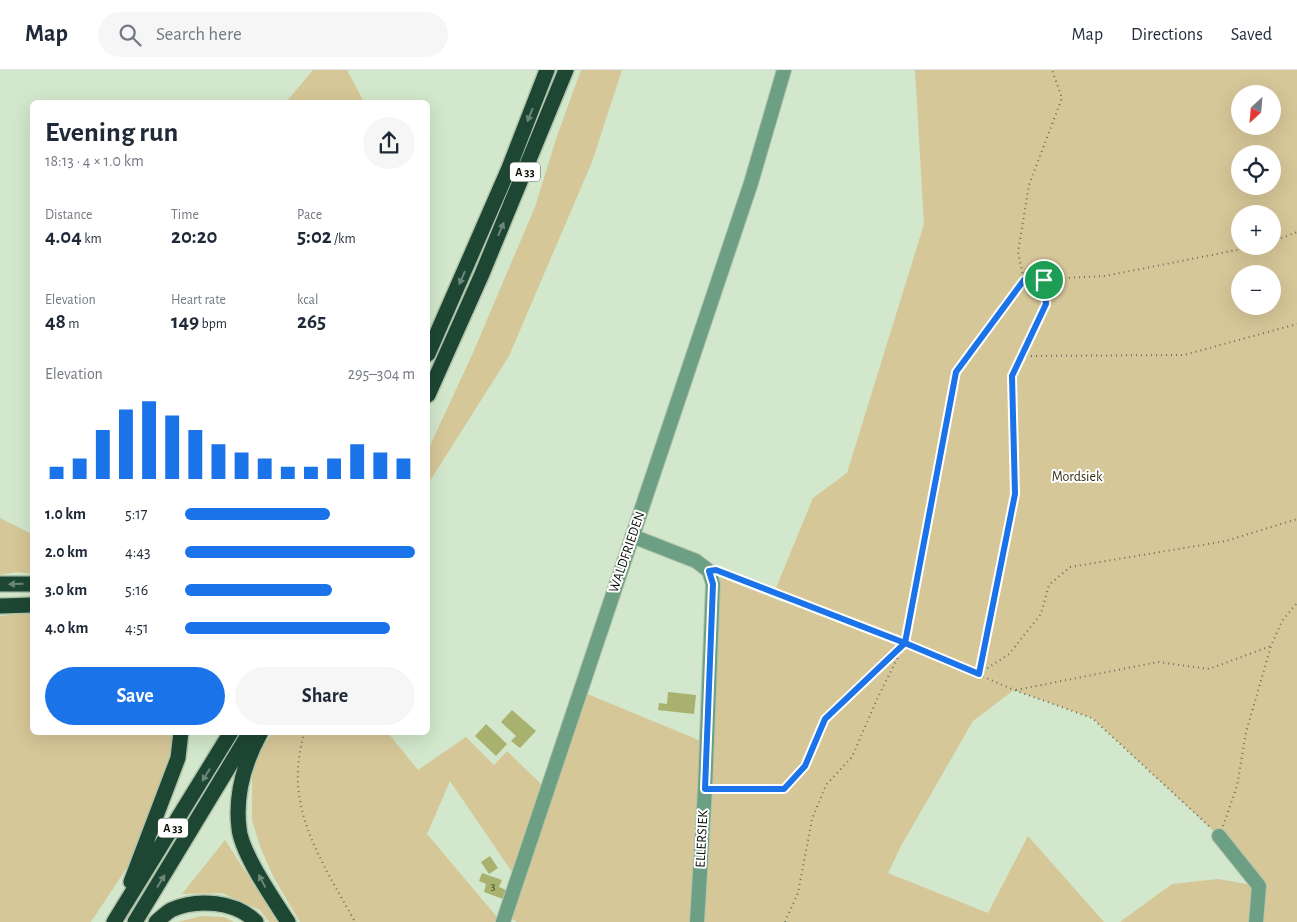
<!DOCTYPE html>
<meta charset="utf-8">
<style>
body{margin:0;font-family:"Alegreya Sans",sans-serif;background:#f6f6f7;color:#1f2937;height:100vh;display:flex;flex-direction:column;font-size:19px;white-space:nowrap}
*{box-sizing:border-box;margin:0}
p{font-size:16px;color:#747a83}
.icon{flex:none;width:28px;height:28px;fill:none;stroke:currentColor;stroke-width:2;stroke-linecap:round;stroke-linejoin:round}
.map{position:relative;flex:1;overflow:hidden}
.panel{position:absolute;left:30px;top:30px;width:400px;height:635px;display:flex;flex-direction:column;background:#fff;border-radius:8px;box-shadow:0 5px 20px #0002}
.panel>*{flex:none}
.needle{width:32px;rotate:206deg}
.fabs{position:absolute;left:1231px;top:15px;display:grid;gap:10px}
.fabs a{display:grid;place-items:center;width:50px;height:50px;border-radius:50%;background:#fff;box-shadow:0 5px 20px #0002;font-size:25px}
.pin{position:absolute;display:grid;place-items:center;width:42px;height:42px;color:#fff;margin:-21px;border:2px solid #fff;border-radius:50%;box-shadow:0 1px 5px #0007}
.round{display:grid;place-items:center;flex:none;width:52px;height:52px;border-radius:26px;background:#f6f6f7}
.summary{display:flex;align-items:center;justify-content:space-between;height:85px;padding:0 15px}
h1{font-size:28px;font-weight:700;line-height:38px}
.figures{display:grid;grid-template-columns:repeat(3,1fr);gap:8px;height:85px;padding:5px 15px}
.figures div{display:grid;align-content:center}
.figures b{font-size:21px;font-weight:700}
.figures small{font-size:14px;font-weight:400}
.figures p{font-size:14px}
.chart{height:140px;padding:10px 15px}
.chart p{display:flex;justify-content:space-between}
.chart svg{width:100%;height:90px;margin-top:5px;stroke:#1a73e8;stroke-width:6}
.button{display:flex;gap:10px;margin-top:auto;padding:10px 15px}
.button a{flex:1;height:58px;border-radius:30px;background:#1a73e8;color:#fff;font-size:20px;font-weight:700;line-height:58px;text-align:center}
.button a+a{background:#f6f6f7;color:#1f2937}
ul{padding:0 15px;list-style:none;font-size:16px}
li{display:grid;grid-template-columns:80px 60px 1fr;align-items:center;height:38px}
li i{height:12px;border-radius:6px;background:#1a73e8}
header{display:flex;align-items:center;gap:30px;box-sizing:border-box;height:70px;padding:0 25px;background:#fff;border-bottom:1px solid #e0e1e3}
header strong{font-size:24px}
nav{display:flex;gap:28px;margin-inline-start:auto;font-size:18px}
.search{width:350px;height:45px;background:#f6f6f7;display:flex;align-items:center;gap:12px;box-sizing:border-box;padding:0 18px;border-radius:28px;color:#747a83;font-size:19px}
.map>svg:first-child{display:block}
.green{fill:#d6c798;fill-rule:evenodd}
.building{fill:#a8b16d}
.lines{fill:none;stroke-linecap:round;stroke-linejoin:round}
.minor-casing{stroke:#b2c4ab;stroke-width:16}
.highway-casing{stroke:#b2c4ab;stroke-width:18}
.path{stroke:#64715f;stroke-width:2;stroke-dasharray:1 4;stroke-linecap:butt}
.minor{stroke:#6d9f84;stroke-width:14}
.highway{stroke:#1d4733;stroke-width:15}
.oneway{fill:#6c877a}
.route-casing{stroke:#fff;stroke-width:10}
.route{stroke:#1a73e8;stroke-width:6}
.labels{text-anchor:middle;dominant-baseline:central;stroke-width:4;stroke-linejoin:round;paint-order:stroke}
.number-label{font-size:11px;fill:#30371f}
.shield{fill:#fff;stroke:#525650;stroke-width:1}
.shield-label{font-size:12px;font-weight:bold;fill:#080e05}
.park-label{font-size:14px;fill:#372d0f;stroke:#fff}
.street-label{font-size:14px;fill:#080e05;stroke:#fff}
</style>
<header>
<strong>Map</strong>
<div class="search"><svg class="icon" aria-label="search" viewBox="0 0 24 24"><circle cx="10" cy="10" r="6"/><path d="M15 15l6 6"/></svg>Search here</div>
<nav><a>Map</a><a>Directions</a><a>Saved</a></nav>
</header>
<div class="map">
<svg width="1297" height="852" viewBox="0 0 1297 852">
<rect width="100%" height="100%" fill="#d2e7cb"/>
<path class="green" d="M313,0h34l17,32h-78z
M581,0h41l-30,92 -83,194 -81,128v-34l44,-95 63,-148 22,-71z
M915,0h382v852h-177l52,-38 46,-5 40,7 -39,-50 -127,-118 -78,-28 -41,31 -72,125 -13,27 100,40 40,-77 76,86h-401l15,-346 65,26 -7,-14 37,-90 34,-25 77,-249zM1240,24h32v32h-32zM1240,84h32v32h-32zM1240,144h32v32h-32zM1240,204h32v32h-32z
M0,448l32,16v40l-15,-2 -17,3z
M27,543h5v119l141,1 -1,19 -24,76 -18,35 -39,59h-91v-306z
M585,623l116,48 -10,181h-174l-5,-3z
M272,663h116l30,37 48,-33 28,28 13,-14 35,34 -30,87 -62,-91 -23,53 70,83 -2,5h-195l-26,-44 -13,-29 -9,-29v-42l5,-23z
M225,770l53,82h-9l-9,-12 -38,-17 -40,1z
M201,846l23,1 10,5h-56z"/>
<path class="building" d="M668,622l28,3 -2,19 -36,-4 1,-7 8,1z
M512,640l24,21 -16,17 -9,-7 5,-5 -15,-14z
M486,654l21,20 -11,12 -21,-20z
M490,786l8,12 -9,6 -8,-12z
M482,803l20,7 -3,7 7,3 -3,9 -19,-7 2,-8 -7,-3z"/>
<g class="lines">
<defs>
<path id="minor" d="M632,466l64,25 13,10 4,13 -8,205 -8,133
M1219,766l40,50 -3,36
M503,852l248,-739 33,-113"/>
<path id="highway" d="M428,284l81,-186 38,-98
M428,325l54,-121 84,-204
M0,514h32
M0,536l32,-1
M261,662c-16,29 -26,63 -22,96 2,25 35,72 49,94
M131,812l47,-124 3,-26
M114,852l117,-190
M135,852l115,-190
M156,852c5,-4 10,-9 15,-12 26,-12 65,-9 85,12"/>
</defs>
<use href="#minor" class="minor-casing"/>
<use href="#highway" class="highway-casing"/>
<path class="path" d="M1272,172l25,-10
M1024,210l81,-4 152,-30
M1021,286l163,-1 113,-31
M723,502l182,71 109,47 78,28 118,109
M979,604l36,-180 -3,-118 33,-72 -1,-24
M979,604l30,-20 32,-40 8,-29 21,-18 156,-26 71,-22
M1016,620l142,-28 51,7 62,-23
M305,662c-24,73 17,129 50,190
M717,719h68l20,-23 20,-47 78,-74
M1223,756l14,-40 9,-54 25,-86 11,-25 15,-18
M785,852l13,-29 14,-74 14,-34 26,-28 26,-60 27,-54 51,-271 68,-92 -6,-28 11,-67 33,-87 -10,-28"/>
<use href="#minor" class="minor"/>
<use href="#highway" class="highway"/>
</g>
<defs><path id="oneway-solid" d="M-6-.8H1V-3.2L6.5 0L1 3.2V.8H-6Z" transform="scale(1.25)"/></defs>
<g class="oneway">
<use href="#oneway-solid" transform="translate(530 45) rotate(112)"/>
<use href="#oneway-solid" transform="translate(501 159) rotate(-67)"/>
<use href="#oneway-solid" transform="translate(462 208) rotate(114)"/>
<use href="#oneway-solid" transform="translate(16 514) rotate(179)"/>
<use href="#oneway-solid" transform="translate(206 705) rotate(122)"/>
<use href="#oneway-solid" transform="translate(161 811) rotate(-58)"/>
<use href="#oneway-solid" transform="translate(262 811) rotate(-118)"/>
</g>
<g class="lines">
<defs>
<path id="route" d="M1044,210h-20l-68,92 -51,271 -189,-73 -7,1 4,13 -8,205h79l21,-23 20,-47 80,-76 74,31 36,-180 -3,-118 34,-72 -2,-24"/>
</defs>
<use href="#route" class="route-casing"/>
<use href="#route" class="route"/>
</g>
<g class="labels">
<g class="number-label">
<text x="493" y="816">3</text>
</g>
<g class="shield">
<rect x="510" y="92.5" width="30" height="19" rx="4"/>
<rect x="158" y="748.5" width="30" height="19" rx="4"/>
</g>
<g class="shield-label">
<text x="525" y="102">A 33</text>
<text x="173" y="758">A 33</text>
</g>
<g class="park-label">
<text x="1077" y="407">Mordsiek</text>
</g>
<g class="street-label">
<text transform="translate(627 482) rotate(-71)">WALDFRIEDEN</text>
<text transform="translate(702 769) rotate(-87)">ELLERSIEK</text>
</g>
</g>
</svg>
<div class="fabs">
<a><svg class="needle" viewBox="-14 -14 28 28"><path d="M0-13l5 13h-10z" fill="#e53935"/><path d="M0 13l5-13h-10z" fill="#747a83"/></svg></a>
<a><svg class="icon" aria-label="locate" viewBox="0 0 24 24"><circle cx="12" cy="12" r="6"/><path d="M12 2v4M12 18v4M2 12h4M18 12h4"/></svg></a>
<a>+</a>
<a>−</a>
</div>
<div class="pin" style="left:1044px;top:210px;background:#1e9e55"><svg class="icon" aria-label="arrive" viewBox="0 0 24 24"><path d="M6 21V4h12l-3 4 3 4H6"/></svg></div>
<section class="panel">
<div class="summary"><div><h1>Evening run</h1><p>18:13 · 4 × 1.0 km</p></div><a class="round"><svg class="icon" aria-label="share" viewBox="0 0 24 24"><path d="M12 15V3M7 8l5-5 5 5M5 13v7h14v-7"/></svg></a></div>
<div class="figures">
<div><p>Distance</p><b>4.04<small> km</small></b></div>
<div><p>Time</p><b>20:20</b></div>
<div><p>Pace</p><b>5:02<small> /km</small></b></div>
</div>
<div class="figures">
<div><p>Elevation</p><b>48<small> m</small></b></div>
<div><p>Heart rate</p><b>149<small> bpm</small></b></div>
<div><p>kcal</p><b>265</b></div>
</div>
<div class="chart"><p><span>Elevation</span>295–304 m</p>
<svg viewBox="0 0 160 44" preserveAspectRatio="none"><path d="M5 44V38M15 44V34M25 44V20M35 44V10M45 44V6M55 44V13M65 44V20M75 44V27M85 44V31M95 44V34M105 44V38M115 44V38M125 44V34M135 44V27M145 44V31M155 44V34"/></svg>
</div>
<ul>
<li><b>1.0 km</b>5:17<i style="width:63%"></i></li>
<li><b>2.0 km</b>4:43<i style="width:100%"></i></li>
<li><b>3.0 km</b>5:16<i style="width:64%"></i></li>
<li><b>4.0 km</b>4:51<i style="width:89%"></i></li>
</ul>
<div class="button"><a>Save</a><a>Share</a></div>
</section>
</div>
